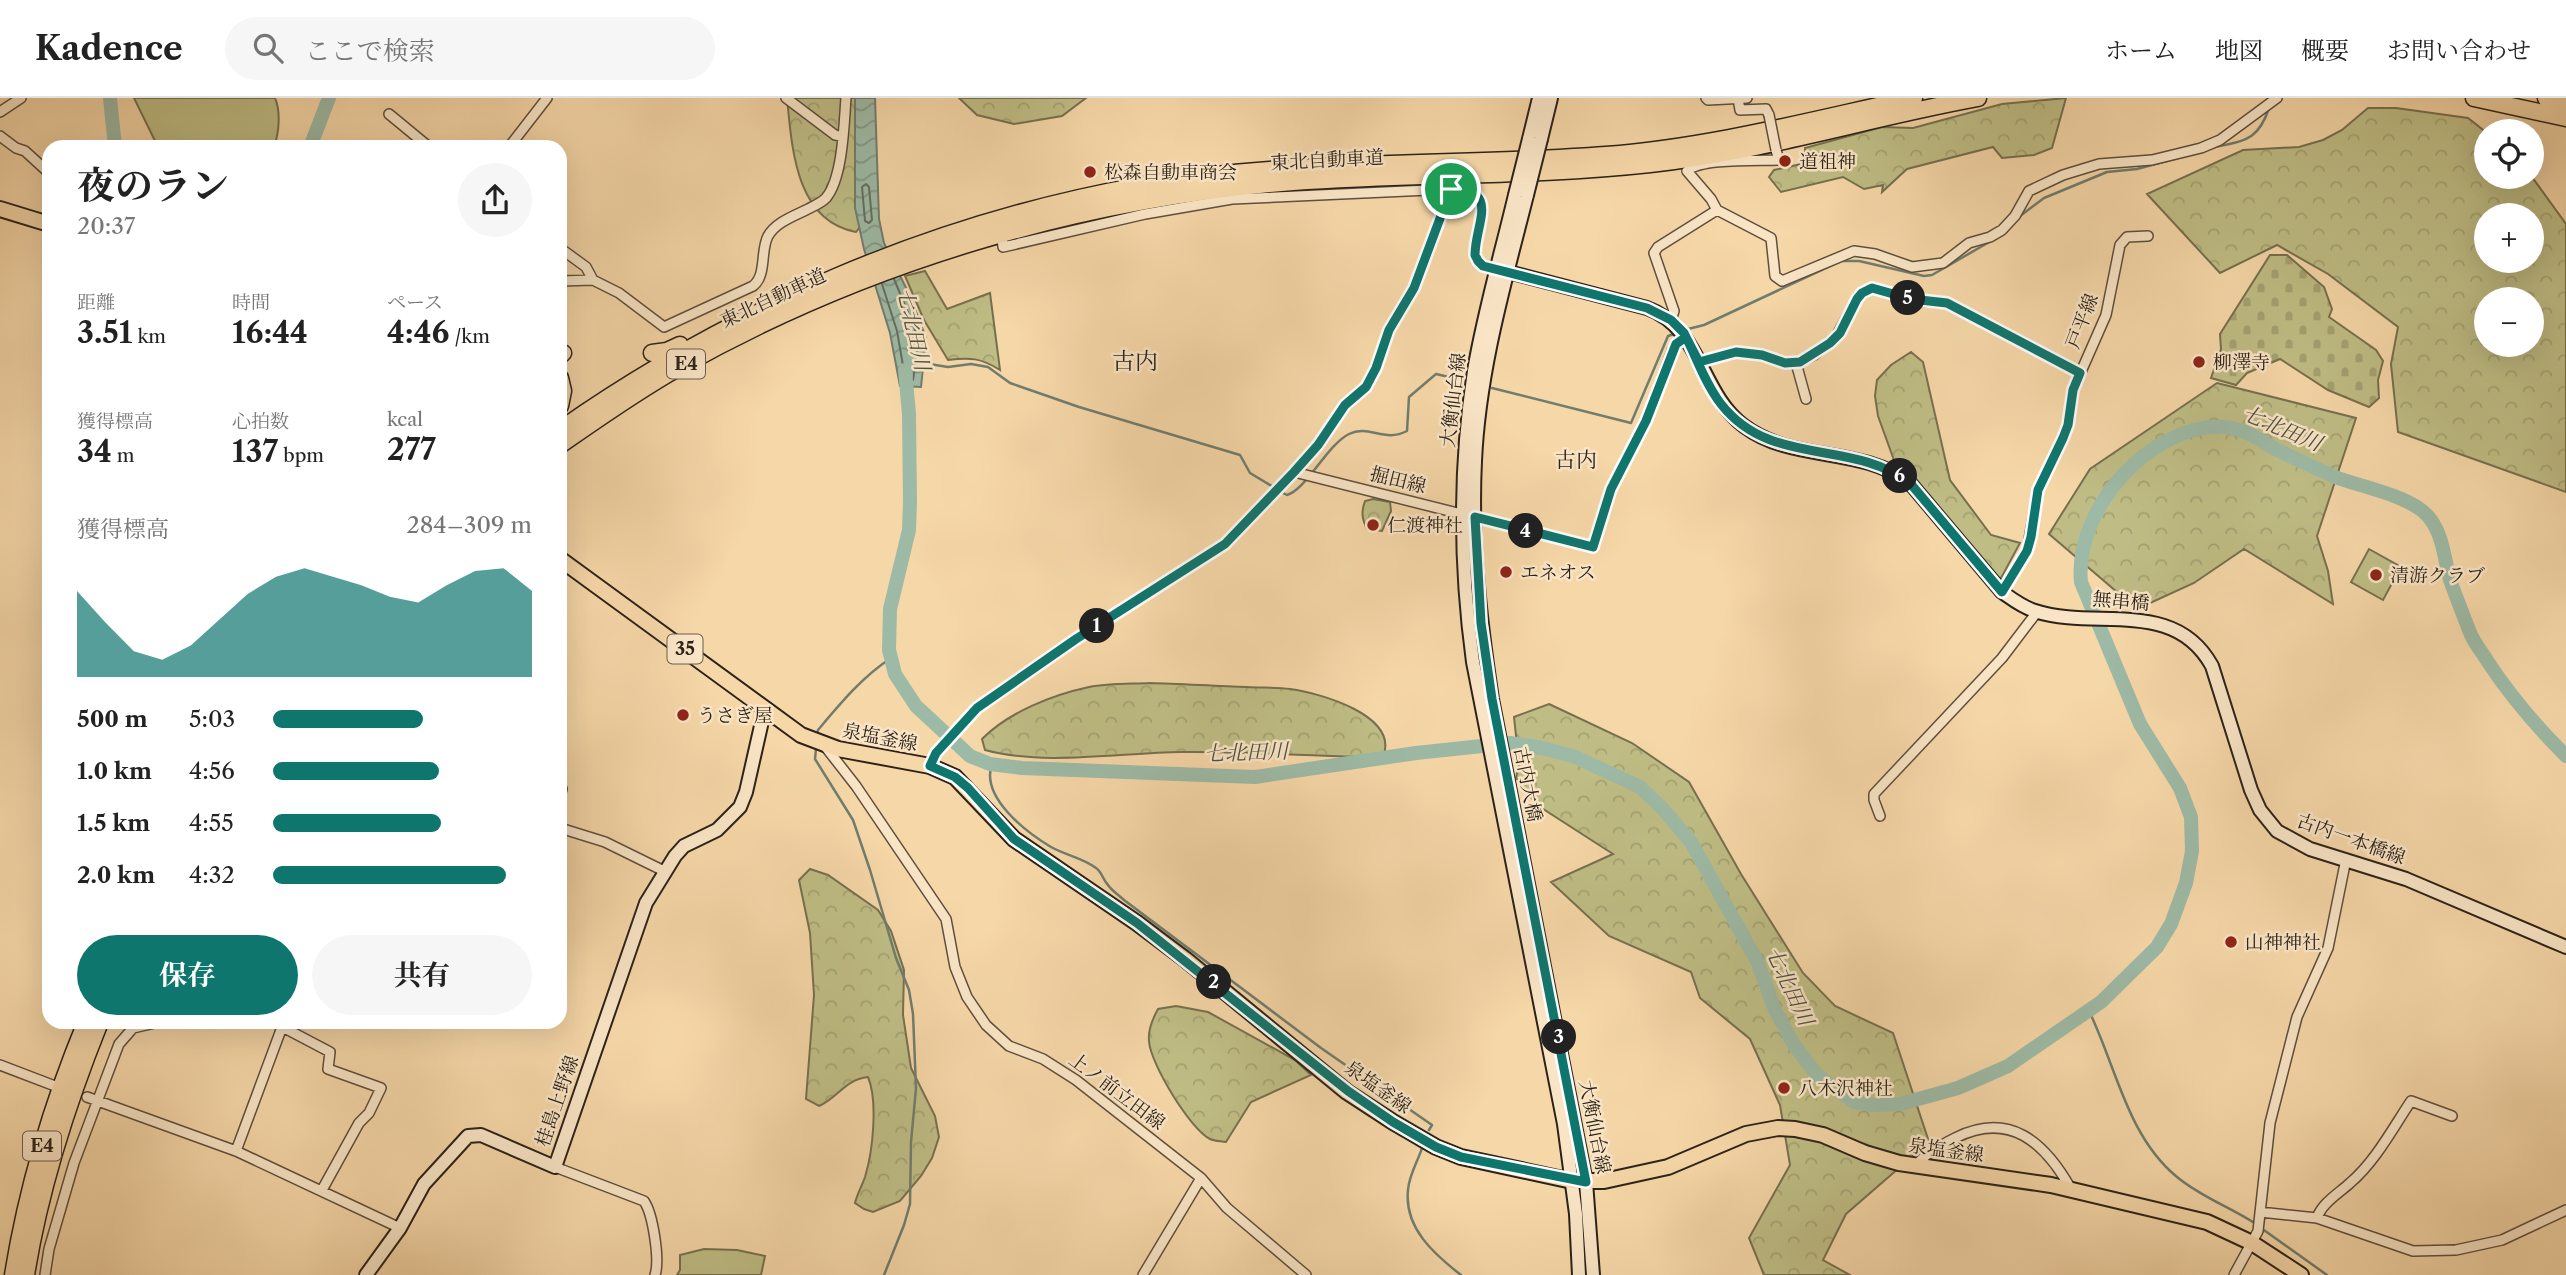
<!DOCTYPE html>
<html lang="ja">
<meta charset="utf-8">
<style>
body{margin:0;font-family:"Libre Caslon Text","Noto Serif JP",serif;background:#f6f6f6;color:#222;height:100vh;display:flex;flex-direction:column;font-size:26px;white-space:nowrap}
*{box-sizing:border-box;margin:0}
p{font-size:23px;color:#767676}
.icon{flex:none;width:38px;height:38px;fill:none;stroke:currentColor;stroke-width:2;stroke-linecap:round;stroke-linejoin:round}
.map{position:relative;flex:1;overflow:hidden}
.side{position:absolute;left:42px;top:42px;width:525px;height:889px;display:flex;flex-direction:column;background:#fff;border-radius:21px;box-shadow:0 7px 28px #0002}
.side>*{flex:none}
.controls{position:absolute;left:2474px;top:21px;display:grid;gap:14px}
.controls a{display:grid;place-items:center;width:70px;height:70px;border-radius:50%;background:#fff;box-shadow:0 7px 28px #0002;font-size:35px}
.pin{position:absolute;display:grid;place-items:center;width:60px;height:60px;color:#fff;margin:-30px;border:4px solid #fff;border-radius:50%;box-shadow:0 2px 7px #0007}
.km{position:absolute;width:35px;height:35px;margin:-18px;border-radius:50%;background:#222;color:#fff;font-size:19px;line-height:35px;text-align:center}
.round{display:grid;place-items:center;flex:none;width:74px;height:74px;border-radius:37px;background:#f6f6f6}
.headline{display:flex;align-items:center;justify-content:space-between;height:119px;padding:0 35px}
h1{font-size:38px;font-weight:700;line-height:52px}
.figures{display:grid;grid-template-columns:repeat(3,1fr);gap:10px;height:119px;padding:7px 35px}
.figures div{display:grid;align-content:center}
.figures b{font-size:30px;font-weight:700}
.figures small{font-size:19px;font-weight:400}
.figures p{font-size:19px}
.chart{height:196px;padding:14px 35px}
.chart p{display:flex;justify-content:space-between}
.chart svg{width:100%;height:126px;margin-top:7px;fill:#0f766e;opacity:.7}
.action{display:flex;gap:14px;margin-top:auto;padding:14px 35px}
.action a{flex:1;height:80px;border-radius:42px;background:#0f766e;color:#fff;font-size:28px;font-weight:700;line-height:80px;text-align:center}
.action a+a{background:#f6f6f6;color:#222}
ul{padding:0 35px;list-style:none;font-size:23px}
li{display:grid;grid-template-columns:112px 84px 1fr;align-items:center;height:52px}
li i{height:18px;border-radius:9px;background:#0f766e}
header{display:flex;align-items:center;gap:42px;box-sizing:border-box;height:98px;padding:0 35px;background:#fff;border-bottom:2px solid #e0e0e0}
header strong{font-size:33px}
nav{display:flex;gap:38px;margin-inline-start:auto;font-size:24px}
.search{width:490px;height:63px;background:#f6f6f6;display:flex;align-items:center;gap:18px;box-sizing:border-box;padding:0 24px;border-radius:38px;color:#767676;font-size:26px}
.map>svg:first-child{display:block}
.forest{fill:url(#forest-crowns);stroke:#767050;stroke-width:2;fill-rule:evenodd}
.cemetery{fill:url(#cemetery-stones);stroke:#767050;stroke-width:2}
.garden{fill:#bfbd85;stroke:#767050;stroke-width:2}
.water{fill:url(#water-waves);stroke:#707d6e;stroke-width:2}
.lines{fill:none;stroke-linecap:round;stroke-linejoin:round}
.shore{stroke:#646e60;stroke-width:2}
.stream{stroke:#707d6e;stroke-width:2.5}
.river{stroke:#9dbaa6;stroke-width:14}
.street-casing{stroke:#5e4f3e;stroke-width:12}
.secondary-casing{stroke:#2c221a;stroke-width:16}
.primary-casing{stroke:#2c221a;stroke-width:18}
.highway-casing{stroke:#2c221a;stroke-width:19}
.street{stroke:#f9e5c6;stroke-width:9}
.secondary{stroke:#f9e5c6;stroke-width:12}
.primary{stroke:#f6d7a8;stroke-width:14}
.highway{stroke:#f6d7a8;stroke-width:16}
.street-bridge-casing{stroke:#5e4f3e;stroke-width:12;stroke-linecap:butt}
.secondary-bridge-casing{stroke:#2c221a;stroke-width:16;stroke-linecap:butt}
.street-bridge{stroke:#f9e5c6;stroke-width:9}
.secondary-bridge{stroke:#f9e5c6;stroke-width:12}
.route-casing{stroke:#fff;stroke-width:14}
.route{stroke:#0f766e;stroke-width:9}
.poi-dot{fill:#8f2418;stroke:#f9e5c6;stroke-width:2.5}
.labels{text-anchor:middle;dominant-baseline:central;stroke-width:5;stroke-linejoin:round;paint-order:stroke}
.shield{fill:#f9e5c6;stroke:#6a5c4e;stroke-width:2}
.shield-label{font-size:18px;font-weight:bold;fill:#2c221a}
.street-label{font-size:19px;fill:#2c221a;stroke:#f9e5c6}
.poi-label{font-size:19px;fill:#2c221a;stroke:#f9e5c6;text-anchor:start}
.water-label{font-size:21px;font-style:italic;fill:#4e5044;stroke:#f9e5c6}
.neighbourhood-label{font-size:21px;fill:#2c221a;stroke:#f9e5c6}
.quarter-label{font-size:23px;fill:#2c221a;stroke:#f9e5c6}
</style>
<header>
<strong>Kadence</strong>
<div class="search"><svg class="icon" aria-label="search" viewBox="0 0 24 24"><circle cx="10" cy="10" r="6"/><path d="M15 15l6 6"/></svg>ここで検索</div>
<nav><a>ホーム</a><a>地図</a><a>概要</a><a>お問い合わせ</a></nav>
</header>
<div class="map">
<svg width="2566" height="1177" viewBox="0 0 2566 1177">
<defs>
<pattern id="forest-crowns" width="20" height="18" patternUnits="userSpaceOnUse" patternTransform="scale(1.75)"><rect width="20" height="18" fill="#bfbd85"/><path d="M2 6a3 3 0 1 1 6 0M12 15a3 3 0 1 1 6 0" fill="none" stroke="#a4a272"/></pattern>
<pattern id="cemetery-stones" width="16" height="16" patternUnits="userSpaceOnUse" patternTransform="scale(1.75)"><rect width="16" height="16" fill="#bfbd85"/><path d="M2 7V4a2 2 0 0 1 4 0v3zM10 15v-3a2 2 0 0 1 4 0v3z" fill="#a4a272"/></pattern>
<pattern id="water-waves" width="16" height="10" patternUnits="userSpaceOnUse" patternTransform="scale(1.75)"><rect width="16" height="10" fill="#9dbaa6"/><path d="M0 5q4-4 8 0t8 0" fill="none" stroke="#809786"/></pattern>
</defs>
<rect width="100%" height="100%" fill="#f6d7a8"/>
<filter id="stains"><feTurbulence type="fractalNoise" baseFrequency=".00286" numOctaves="4"/><feColorMatrix values="0 0 0 0 .2 0 0 0 0 .09 0 0 0 0 .02 0 0 0 .5 -.17"/></filter>
<radialGradient id="worn" r=".72"><stop offset=".6" stop-color="#630" stop-opacity="0"/><stop offset="1" stop-color="#630" stop-opacity=".3"/></radialGradient>
<path class="forest" d="M787,0h80l-3,124 -8,10c-61,-11 -64,-85 -69,-134z
M959,0h127l-24,18 -48,8 -37,-9z
M2066,0l-14,50 -18,7 -32,3 -9,-11 -86,22 -25,23 1,-7 -19,4 -21,-12 -62,15 -12,-15 5,-7 32,-7 -1,-15 77,-21 31,1 89,-24z
M2368,10h28l72,10 19,15v44h45l34,47v268l-168,-60 -7,-68 7,-37 -70,-53 -51,-29 -57,28 -73,-79 96,-44 56,-3 24,-7 19,-10zM2487,117h45v46h-45zM2487,201h45v46h-45z
M925,173l22,38 43,-16 10,77c-19,-12 -30,-13 -52,-10l-24,-40 -19,-44z
M1911,254l12,10 27,118 41,55 29,8 -20,37 -79,-91 -26,-26 -17,-47 -3,-20 2,-16 14,-15z
M2217,285l139,35 -39,118 11,35 5,33 -89,-55 -50,34 -57,26 -88,-75 41,-65z
M1373,401l17,3 1,9 -9,20 -15,-2c-5,-10 -6,-17 -2,-28z
M1150,585c33,1 65,3 97,4 14,1 29,0 43,2 29,4 110,26 93,68 -67,0 -135,-6 -202,-5 -63,1 -137,14 -196,-2l-3,-11c27,-27 70,-44 107,-52 20,-4 41,-3 61,-4z
M1549,606l83,39 57,39 52,92 62,99 32,33 58,27 36,109 -83,72 -23,46 27,15h-86l-15,-37 41,-73 -10,-60 -30,-66 -50,-41 -9,-26 -82,-36 -58,-54 62,-28 -76,-49 -21,-27 3,-14 -5,-47z
M810,771l18,6 50,35 13,21 13,39 -1,45 8,53 24,48 4,21 -7,21 -11,18 -21,25 -27,11 -9,-3 -9,-6c2,-9 7,-17 10,-26 8,-26 13,-76 3,-100 -24,3 -29,20 -49,29l-13,-7 8,-104 -4,-62 -11,-53z
M1176,908l32,6 87,48 16,15 -60,27 -25,40c-6,-1 -12,-1 -16,-3 -20,-10 -60,-76 -61,-98 -1,-10 4,-23 9,-32z"/>
<path class="cemetery" d="M2270,157h17l37,32 8,22 -3,8 47,33 7,11 -5,19 1,18 -10,9 -41,-17 -48,-31 -33,14 -11,12 -25,-7 10,-29 -1,-15z"/>
<path class="garden" d="M134,0h141c6,14 4,35 -1,49h-116z
M2369,451l32,18 -18,33 -32,-18z
M704,1151l33,1 28,6 -4,19h-84l3,-5v-15z"/>
<path class="water" d="M855,0h20l4,121 5,24 26,53 16,42 -5,49 -21,-1 -10,-53 -26,-84 -9,-41z"/>
<g class="lines">
<path class="shore" d="M866,86l3,3 3,33 -3,3 -4,-2 -3,-34z
M882,186l15,47 8,46 8,3 6,-41 -25,-60"/>
<path class="stream" d="M2208,51c34,-9 49,-5 61,-41
M2020,118l24,-18 63,-26 30,-3 48,-13
M1684,232l20,-5 137,-64h18l65,15 8,-1 59,-34
M923,265l25,4 23,-3 17,3 22,16 69,24 161,48 10,18 25,15
M1492,290l139,35 37,-87 6,-2
M1281,394l6,3c19,-5 40,-50 62,-61 20,-10 35,9 58,-3l2,-34 27,-23 26,6
M817,636l1,-4c22,-26 44,-53 73,-72
M816,650l-1,11 38,61 17,50 26,88 13,32 4,24 3,74 -5,54 -1,62 -6,21 -20,50
M992,666c-12,33 34,68 59,83 14,8 32,11 45,21 6,4 7,12 12,17 4,6 11,10 16,15l197,148 111,77 -3,5
M2089,913c27,55 38,125 88,166 24,20 53,30 79,47
M1422,1050c-4,13 -13,27 -14,42 -4,38 26,64 53,85
M2261,1130l66,47"/>
<path class="river" d="M110,0l5,49
M310,49l19,-49
M905,272l4,44 1,88 -1,28 -19,79 -1,41 6,24 21,32 54,50 20,8 32,4 233,9 161,-24 94,-10 28,4 35,9 67,31 23,22 28,33 67,121 16,45 20,37 23,30 37,27 19,3 27,-1 58,-16 50,-22 93,-64 56,-55 14,-23 15,-41 6,-32 -1,-34 -11,-29 -40,-64 -59,-142c-7,-72 69,-159 143,-155 20,1 37,14 53,23 19,9 39,18 58,27 26,10 80,19 96,43 12,16 14,42 19,60 6,17 13,34 19,50 4,12 13,22 19,32 23,35 49,65 78,94"/>
<defs>
<path id="street" d="M786,0l49,37 8,2
M1706,0l2,2 39,-2
M1738,1l2,11 26,-1 3,6
M0,14l21,-14
M389,16l40,33
M0,38l16,12 9,3 24,22
M509,49l38,-49
M1776,52l3,10c-21,1 -78,-2 -92,11l24,28 6,11 54,28 4,38 7,5 72,-30 21,3 37,13 31,-4 26,-20 21,-6 12,-7 13,-14 14,-25 34,-16 36,-11 53,-4 49,-12 19,-8 57,-42
M1002,141l1,8 142,-33 87,-15 219,-10
M560,150l26,19 7,13
M560,183l33,-1 26,13 45,34 89,-41c14,-11 7,-35 15,-50 8,-14 26,-20 40,-27 6,-3 13,-6 18,-11 17,-20 18,-75 20,-100
M1671,222l3,-9 -20,-58 4,-6 59,-37
M1699,264l37,-10 26,3 23,8 15,-1 14,-7 22,-18 21,-38 5,-6 10,-5 47,13 28,2 133,69
M1796,265l10,36
M1294,374l299,75 18,-58 35,-68 26,-70 4,-7 10,-7
M2002,494l25,-41 11,-61 25,-52 5,-13 5,-35 33,-75 14,-70 7,-8 21,-1
M824,647l32,41 90,133 9,48 12,30 19,28 23,21 34,13 33,21 125,98 26,30 79,67
M930,668l6,-13 41,-45 99,-69 149,-95 69,-72 25,-27 26,-39 21,-19 10,-19 13,-38 25,-42 37,-99c51,0 24,35 24,66 4,10 11,12 22,14
M560,690l2,1 -2,7
M1880,718l-6,-16v-6l128,-136 35,-46
M560,730l45,14 59,29
M273,924l57,30 -2,17 53,19 -12,25 -10,10 -37,67
M0,967l55,21
M87,999l149,54 164,77
M236,1053l46,-124
M1915,1068c10,-12 26,-21 40,-28 54,-27 89,3 116,51
M555,1069l89,34c9,13 16,59 11,74
M2260,1114l57,6 96,33 43,-1 46,-10 64,-30
M2317,1120c5,-15 21,-24 33,-35 25,-21 43,-55 61,-82l41,15
M45,1177l4,-26 25,-86 45,-119 14,-16 26,-6
M1143,1177l58,-97
M2234,1177l24,-44 12,-108 27,-106 31,-69 18,-89"/>
<path id="secondary" d="M1529,41l10,-41
M1541,41l10,-41
M1515,97c-14,59 -31,117 -41,176 -15,97 -14,195 -1,291l91,462 12,90 3,61
M1527,97c-22,87 -48,176 -52,266 -4,79 5,159 17,238l94,483 7,93
M1497,171l150,39c55,20 52,84 97,118 49,37 115,19 166,57l92,109c10,7 20,15 33,19 61,20 139,-14 177,55l39,124 9,20 17,21 33,18 96,30 160,68
M366,1177l34,-47 24,-44 44,-48 13,-1 74,32 91,-264 29,-47 9,-10 33,-16 23,-23 6,-15 19,-84"/>
<path id="primary" d="M0,111l49,15
M560,461l241,176 37,14 92,17 25,11 59,62 123,84 48,36 162,133 46,30 43,25 25,10 111,24h32l64,-14 78,-33 32,-6 17,1 28,6 42,18 34,10 152,22 156,37 45,21 49,32"/>
<path id="highway" d="M2474,0l92,20
M2546,0l20,4
M652,255l15,-2 13,-6
M560,257l3,-2
M560,280l3,13 -3,15
M560,332c171,-120 372,-207 579,-244 155,-28 311,-19 467,-31 105,-8 206,-35 308,-57
M560,347c39,-27 77,-54 118,-77 188,-106 401,-169 615,-186 119,-9 238,-5 357,-18 111,-12 218,-46 328,-66
M13,1177c14,-87 39,-171 73,-253
M26,1177c14,-88 41,-171 74,-253"/>
</defs>
<use href="#street" class="street-casing"/>
<use href="#secondary" class="secondary-casing"/>
<use href="#primary" class="primary-casing"/>
<use href="#highway" class="highway-casing"/>
<use href="#street" class="street"/>
<use href="#secondary" class="secondary"/>
<use href="#primary" class="primary"/>
<use href="#highway" class="highway"/>
<defs>
<path id="street-bridge" d="M1769,17l7,35"/>
<path id="secondary-bridge" d="M1515,97l14,-56
M1527,97l14,-56"/>
</defs>
<use href="#street-bridge" class="street-bridge-casing"/>
<use href="#secondary-bridge" class="secondary-bridge-casing"/>
<use href="#street-bridge" class="street-bridge"/>
<use href="#secondary-bridge" class="secondary-bridge"/>
</g>
<g class="lines">
<defs>
<path id="route" d="M1451,91l-37,99 -25,42 -13,38 -10,19 -21,18 -27,40 -24,27 -69,72 -149,95 -99,69 -41,45 -6,13 25,11 13,11 46,51 123,84 211,168 45,31 43,25 25,10 125,25 -94,-483 -11,-76 -6,-106 118,30 18,-58 35,-68 30,-77 10,-7 13,25 37,-10 26,3 23,8 15,-1 30,-19 10,-10 17,-34 5,-6 10,-5 39,11 36,4 133,70 -7,17 -5,35 -5,13 -25,52 -7,47 -4,14 -25,41 -92,-109c-60,-45 -139,-15 -189,-79 -15,-19 -24,-45 -35,-67l-2,-4 -13,-13 -24,-12 -164,-42 -5,-5 -3,-6c0,-31 26,-66 -24,-66"/>
</defs>
<use href="#route" class="route-casing"/>
<use href="#route" class="route"/>
</g>
<g class="poi-dot">
<circle cx="1785" cy="63" r="7"/>
<circle cx="1090" cy="74" r="7"/>
<circle cx="2199" cy="264" r="7"/>
<circle cx="1373" cy="427" r="7"/>
<circle cx="1506" cy="474" r="7"/>
<circle cx="2376" cy="477" r="7"/>
<circle cx="683" cy="617" r="7"/>
<circle cx="2231" cy="844" r="7"/>
<circle cx="1784" cy="990" r="7"/>
</g>
<g class="labels">
<g class="shield">
<rect x="667" y="251.5" width="38" height="29" rx="5"/>
<rect x="667.5" y="536.5" width="35" height="29" rx="5"/>
<rect x="23" y="1033.5" width="38" height="29" rx="5"/>
</g>
<g class="shield-label">
<text x="686" y="266">E4</text>
<text x="685" y="551">35</text>
<text x="42" y="1048">E4</text>
</g>
<g class="street-label">
<text transform="translate(1327 62) rotate(-3)">東北自動車道</text>
<text transform="translate(773 200) rotate(-25)">東北自動車道</text>
<text transform="translate(2082 223) rotate(-69)">戸平線</text>
<text transform="translate(1453 302) rotate(-83)">大衡仙台線</text>
<text transform="translate(1398 382) rotate(14)">掘田線</text>
<text transform="translate(2121 503) rotate(5)">無串橋</text>
<text transform="translate(880 639) rotate(11)">泉塩釜線</text>
<text transform="translate(1528 686) rotate(79)">古内大橋</text>
<text transform="translate(2351 741) rotate(20)">古内一本橋線</text>
<text transform="translate(1378 989) rotate(35)">泉塩釜線</text>
<text transform="translate(1117 993) rotate(37)">上ノ前立田線</text>
<text transform="translate(557 1003) rotate(-71)">桂島上野線</text>
<text transform="translate(1595 1029) rotate(79)">大衡仙台線</text>
<text transform="translate(1946 1052) rotate(8)">泉塩釜線</text>
</g>
<g class="poi-label">
<text x="1799" y="63">道祖神</text>
<text x="1104" y="74">松森自動車商会</text>
<text x="2213" y="264">柳澤寺</text>
<text x="1387" y="427">仁渡神社</text>
<text x="1520" y="474">エネオス</text>
<text x="2390" y="477">清游クラブ</text>
<text x="697" y="617">うさぎ屋</text>
<text x="2245" y="844">山神神社</text>
<text x="1798" y="990">八木沢神社</text>
</g>
<g class="water-label">
<text transform="translate(914 231) rotate(77)">七北田川</text>
<text transform="translate(2282 330) rotate(23)">七北田川</text>
<text transform="translate(1246 654) rotate(-2)">七北田川</text>
<text transform="translate(1790 888) rotate(65)">七北田川</text>
</g>
<g class="neighbourhood-label">
<text x="1576" y="361">古内</text>
</g>
<g class="quarter-label">
<text x="1135" y="263">古内</text>
</g>
</g>
<rect width="100%" height="100%" filter="url(#stains)"/>
<rect width="100%" height="100%" fill="url(#worn)"/>
</svg>
<div class="controls">
<a><svg class="icon" aria-label="locate" viewBox="0 0 24 24"><circle cx="12" cy="12" r="6"/><path d="M12 2v4M12 18v4M2 12h4M18 12h4"/></svg></a>
<a>+</a>
<a>−</a>
</div>
<div class="pin" style="left:1451px;top:91px;background:#1e9e55"><svg class="icon" aria-label="arrive" viewBox="0 0 24 24"><path d="M6 21V4h12l-3 4 3 4H6"/></svg></div>
<b class="km" style="left:1097px;top:528px">1</b>
<b class="km" style="left:1214px;top:884px">2</b>
<b class="km" style="left:1559px;top:939px">3</b>
<b class="km" style="left:1526px;top:433px">4</b>
<b class="km" style="left:1908px;top:200px">5</b>
<b class="km" style="left:1900px;top:378px">6</b>
<section class="side">
<div class="headline"><div><h1>夜のラン</h1><p>20:37</p></div><a class="round"><svg class="icon" aria-label="share" viewBox="0 0 24 24"><path d="M12 15V3M7 8l5-5 5 5M5 13v7h14v-7"/></svg></a></div>
<div class="figures">
<div><p>距離</p><b>3.51<small> km</small></b></div>
<div><p>時間</p><b>16:44</b></div>
<div><p>ペース</p><b>4:46<small> /km</small></b></div>
</div>
<div class="figures">
<div><p>獲得標高</p><b>34<small> m</small></b></div>
<div><p>心拍数</p><b>137<small> bpm</small></b></div>
<div><p>kcal</p><b>277</b></div>
</div>
<div class="chart"><p><span>獲得標高</span>284–309 m</p>
<svg viewBox="0 0 160 44" preserveAspectRatio="none"><path d="M0 44V14L10 25L20 35L30 38L40 33L50 24L60 15L70 9L80 6L90 9L100 12L110 16L120 18L130 12L140 7L150 6L160 14V44z"/></svg>
</div>
<ul>
<li><b>500 m</b>5:03<i style="width:58%"></i></li>
<li><b>1.0 km</b>4:56<i style="width:64%"></i></li>
<li><b>1.5 km</b>4:55<i style="width:65%"></i></li>
<li><b>2.0 km</b>4:32<i style="width:90%"></i></li>
</ul>
<div class="action"><a>保存</a><a>共有</a></div>
</section>
</div>
